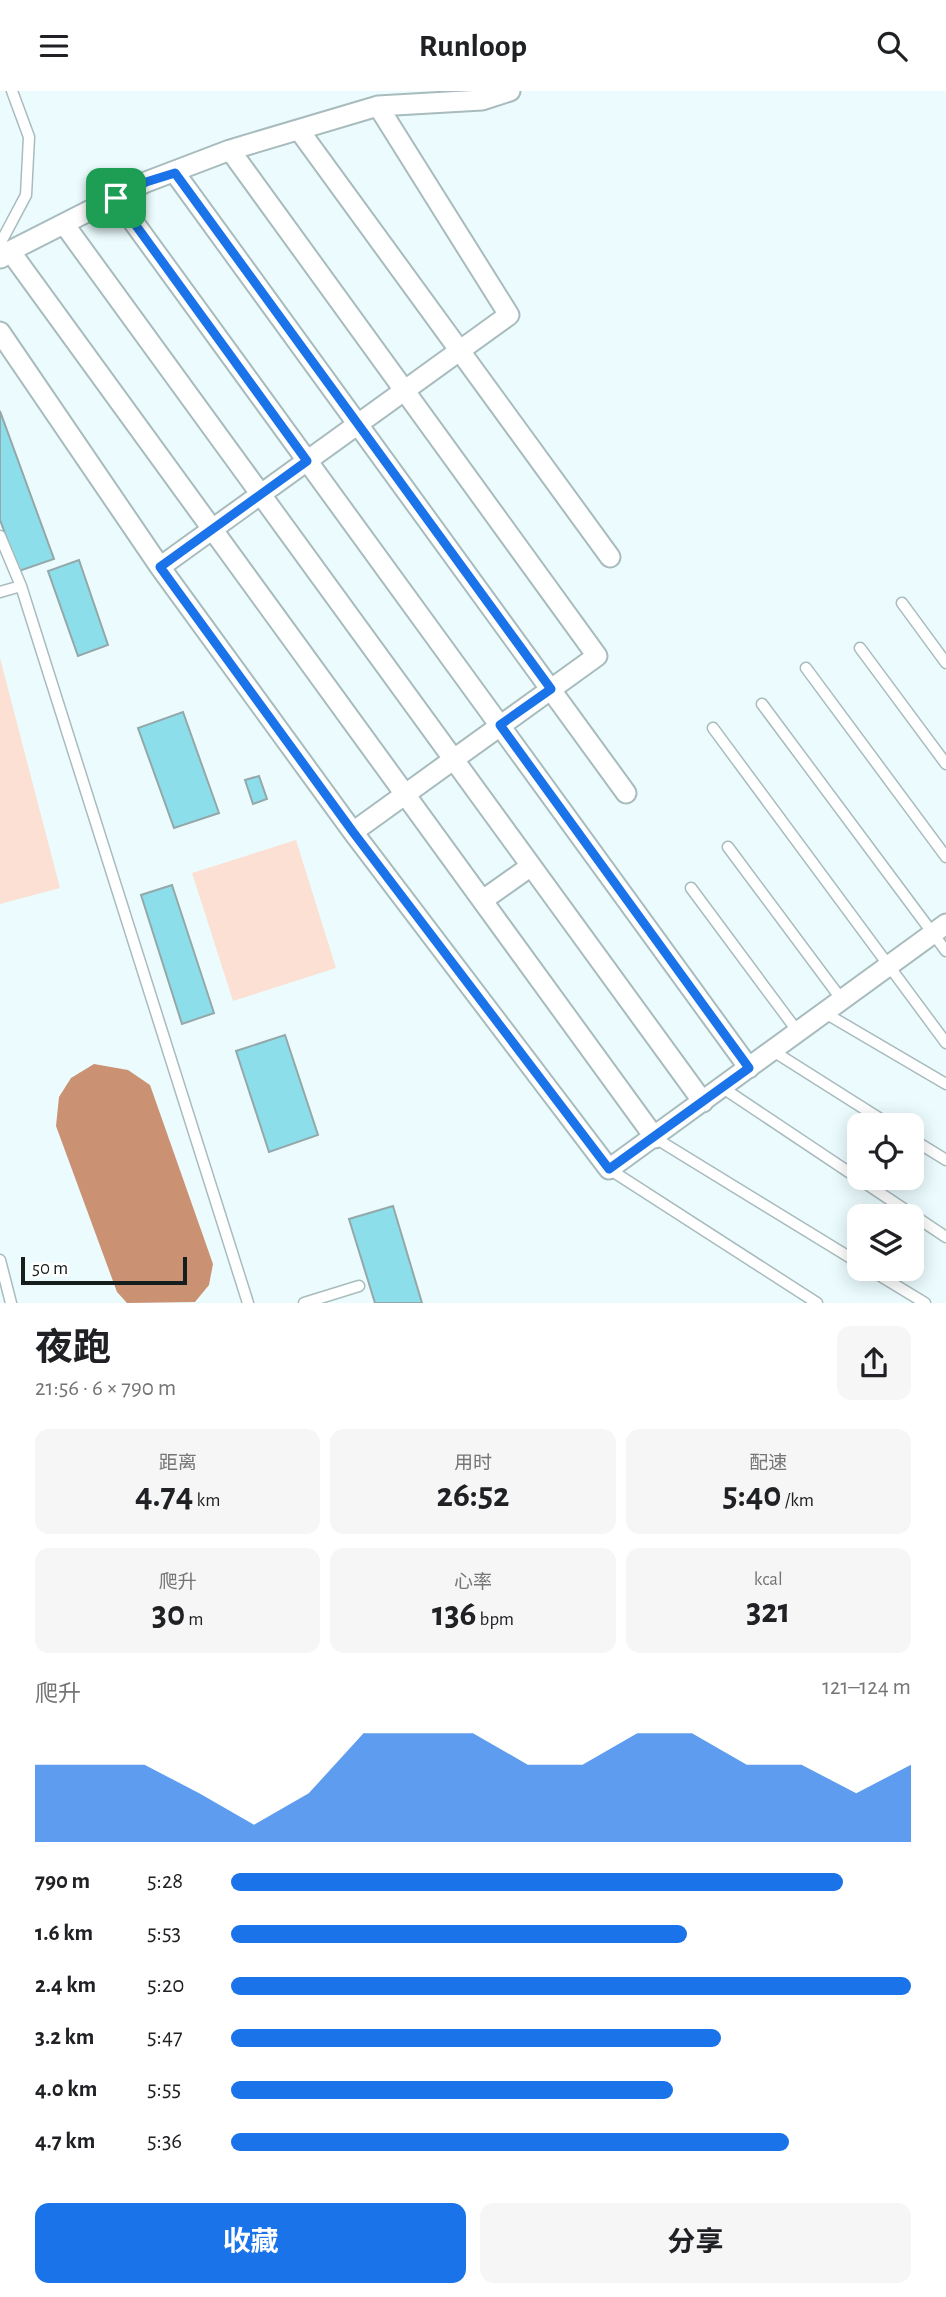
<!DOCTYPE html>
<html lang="zh">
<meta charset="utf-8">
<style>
body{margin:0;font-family:"Alegreya Sans","Noto Sans SC",sans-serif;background:#f6f6f6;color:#202124;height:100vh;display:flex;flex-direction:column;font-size:26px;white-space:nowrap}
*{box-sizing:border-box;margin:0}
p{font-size:23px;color:#757577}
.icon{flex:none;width:38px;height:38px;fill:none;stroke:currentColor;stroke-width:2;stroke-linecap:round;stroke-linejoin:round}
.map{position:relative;height:1212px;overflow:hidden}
.panel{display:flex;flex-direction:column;background:#fff;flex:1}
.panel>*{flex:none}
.controls{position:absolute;left:847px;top:1022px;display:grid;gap:14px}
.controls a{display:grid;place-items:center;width:77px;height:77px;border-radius:14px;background:#fff;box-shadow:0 4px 18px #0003;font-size:35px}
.scale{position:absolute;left:21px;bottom:18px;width:166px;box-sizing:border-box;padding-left:7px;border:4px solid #151d1d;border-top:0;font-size:19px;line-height:24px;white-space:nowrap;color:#151d1d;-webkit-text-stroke:5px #fff;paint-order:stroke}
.pin{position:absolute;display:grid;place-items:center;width:60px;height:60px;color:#fff;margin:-30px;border-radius:14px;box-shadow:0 4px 10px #0006}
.round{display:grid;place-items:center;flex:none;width:74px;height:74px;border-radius:14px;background:#f6f6f6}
.overview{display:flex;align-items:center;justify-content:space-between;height:119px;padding:0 35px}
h1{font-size:38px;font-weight:700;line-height:52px}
.figures{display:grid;grid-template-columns:repeat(3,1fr);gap:10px;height:119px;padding:7px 35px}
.figures div{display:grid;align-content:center;border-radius:14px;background:#f6f6f6;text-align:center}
.figures b{font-size:35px;font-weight:700}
.figures small{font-size:19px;font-weight:400}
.figures p{font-size:19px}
.chart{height:196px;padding:14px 35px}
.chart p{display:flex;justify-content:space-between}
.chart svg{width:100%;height:126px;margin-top:7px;fill:#1a73e8;opacity:.7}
.action{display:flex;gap:14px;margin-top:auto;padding:14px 35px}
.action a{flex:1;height:80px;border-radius:14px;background:#1a73e8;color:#fff;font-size:28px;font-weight:700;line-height:80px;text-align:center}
.action a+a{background:#f6f6f6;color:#202124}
ul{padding:0 35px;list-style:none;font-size:23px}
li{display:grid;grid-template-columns:112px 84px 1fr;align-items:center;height:52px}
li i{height:18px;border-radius:9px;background:#1a73e8}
header{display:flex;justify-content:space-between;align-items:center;height:91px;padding:0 35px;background:#fff;font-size:32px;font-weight:700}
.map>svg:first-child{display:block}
.green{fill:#fbe0d3}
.water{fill:#ca9172}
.building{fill:#8cdfea;stroke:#94a7a9;stroke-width:2}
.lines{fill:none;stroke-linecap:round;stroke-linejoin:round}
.service-casing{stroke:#a8bbbd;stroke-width:13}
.minor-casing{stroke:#a8bbbd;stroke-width:23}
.service{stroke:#fff;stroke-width:10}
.minor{stroke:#fff;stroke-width:19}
.route-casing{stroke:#fff;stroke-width:14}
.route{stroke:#1a73e8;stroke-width:9}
</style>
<header><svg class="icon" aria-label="menu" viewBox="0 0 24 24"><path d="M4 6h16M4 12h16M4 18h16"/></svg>Runloop<svg class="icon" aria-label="search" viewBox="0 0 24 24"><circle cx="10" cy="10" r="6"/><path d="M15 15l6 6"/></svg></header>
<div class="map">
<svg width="946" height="1212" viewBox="0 0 946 1212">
<rect width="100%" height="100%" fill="#ecfcfe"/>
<path class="green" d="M0,567l60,230 -60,16z
M296,749l40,128 -103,33 -41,-128z"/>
<path class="water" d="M94,973l34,6 22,15 63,179 -4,21 -14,17 -68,1 -10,-11 -61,-166 3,-29 12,-19z"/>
<path class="building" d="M0,320l54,148 -35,12 -19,-51z
M79,469l29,85 -30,11 -30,-85z
M183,621l36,101 -45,15 -36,-100z
M259,685l8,23 -14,5 -8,-24z
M172,794l42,128 -32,11 -41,-129z
M285,944l33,100 -49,17 -33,-101z
M393,1115l29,97h-47l-26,-84z"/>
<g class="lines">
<defs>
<path id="service" d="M0,153l26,-49 3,-58 -17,-46
M0,445l21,50 227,717
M0,501l21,-6
M902,512l44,60
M860,557l86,116
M806,577l140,189
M762,613l184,247
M713,637l233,315
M728,756l114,153
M691,797l107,144
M825,922l121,71
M773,960l117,74
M723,997l223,149
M655,1047l204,125
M912,1048l34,21
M609,1078l208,134
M0,1169l11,43
M869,1178l56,34
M304,1212l55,-17"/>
<path id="minor" d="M299,39l311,427
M230,59l367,506 -244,176
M175,82l451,620
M116,107l633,870
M64,133l639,878
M10,160l645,887
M1,167l9,-7 136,-69 84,-32 148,-44 104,-6 28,-9
M0,241l160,235 193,265 256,337 337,-245
M160,476l349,-252 -131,-209
M483,809l48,-34"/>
</defs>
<use href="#service" class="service-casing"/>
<use href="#minor" class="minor-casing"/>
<use href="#service" class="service"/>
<use href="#minor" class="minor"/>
</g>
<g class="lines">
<defs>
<path id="route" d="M175,82l376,516 -51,36 249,343 -140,101 -256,-337 -193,-265 147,-106 -191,-263 30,-16z"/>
</defs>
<use href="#route" class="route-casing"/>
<use href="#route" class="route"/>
</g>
</svg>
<div class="controls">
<a><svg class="icon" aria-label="locate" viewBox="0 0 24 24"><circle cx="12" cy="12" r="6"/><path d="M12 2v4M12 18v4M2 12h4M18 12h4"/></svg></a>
<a><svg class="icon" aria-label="layers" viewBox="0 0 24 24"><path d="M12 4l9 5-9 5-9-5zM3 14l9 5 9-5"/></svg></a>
</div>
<div class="scale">50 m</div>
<div class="pin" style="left:116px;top:107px;background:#1e9e55"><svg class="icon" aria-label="arrive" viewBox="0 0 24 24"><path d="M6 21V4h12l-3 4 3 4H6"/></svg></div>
</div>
<section class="panel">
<div class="overview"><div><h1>夜跑</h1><p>21:56 · 6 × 790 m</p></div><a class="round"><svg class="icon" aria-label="share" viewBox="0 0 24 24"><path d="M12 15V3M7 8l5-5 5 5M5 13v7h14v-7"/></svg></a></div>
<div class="figures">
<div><p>距离</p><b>4.74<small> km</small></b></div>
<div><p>用时</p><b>26:52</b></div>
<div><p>配速</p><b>5:40<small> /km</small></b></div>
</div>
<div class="figures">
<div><p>爬升</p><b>30<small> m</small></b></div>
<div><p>心率</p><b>136<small> bpm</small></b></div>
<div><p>kcal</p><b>321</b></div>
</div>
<div class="chart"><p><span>爬升</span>121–124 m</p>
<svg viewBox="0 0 160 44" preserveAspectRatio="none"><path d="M0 44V17L10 17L20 17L30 27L40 38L50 27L60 6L70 6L80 6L90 17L100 17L110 6L120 6L130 17L140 17L150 27L160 17V44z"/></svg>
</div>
<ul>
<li><b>790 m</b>5:28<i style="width:90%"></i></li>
<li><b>1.6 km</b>5:53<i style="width:67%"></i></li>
<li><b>2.4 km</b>5:20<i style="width:100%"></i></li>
<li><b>3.2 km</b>5:47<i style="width:72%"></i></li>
<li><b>4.0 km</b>5:55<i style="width:65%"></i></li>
<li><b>4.7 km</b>5:36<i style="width:82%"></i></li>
</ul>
<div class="action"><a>收藏</a><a>分享</a></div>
</section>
